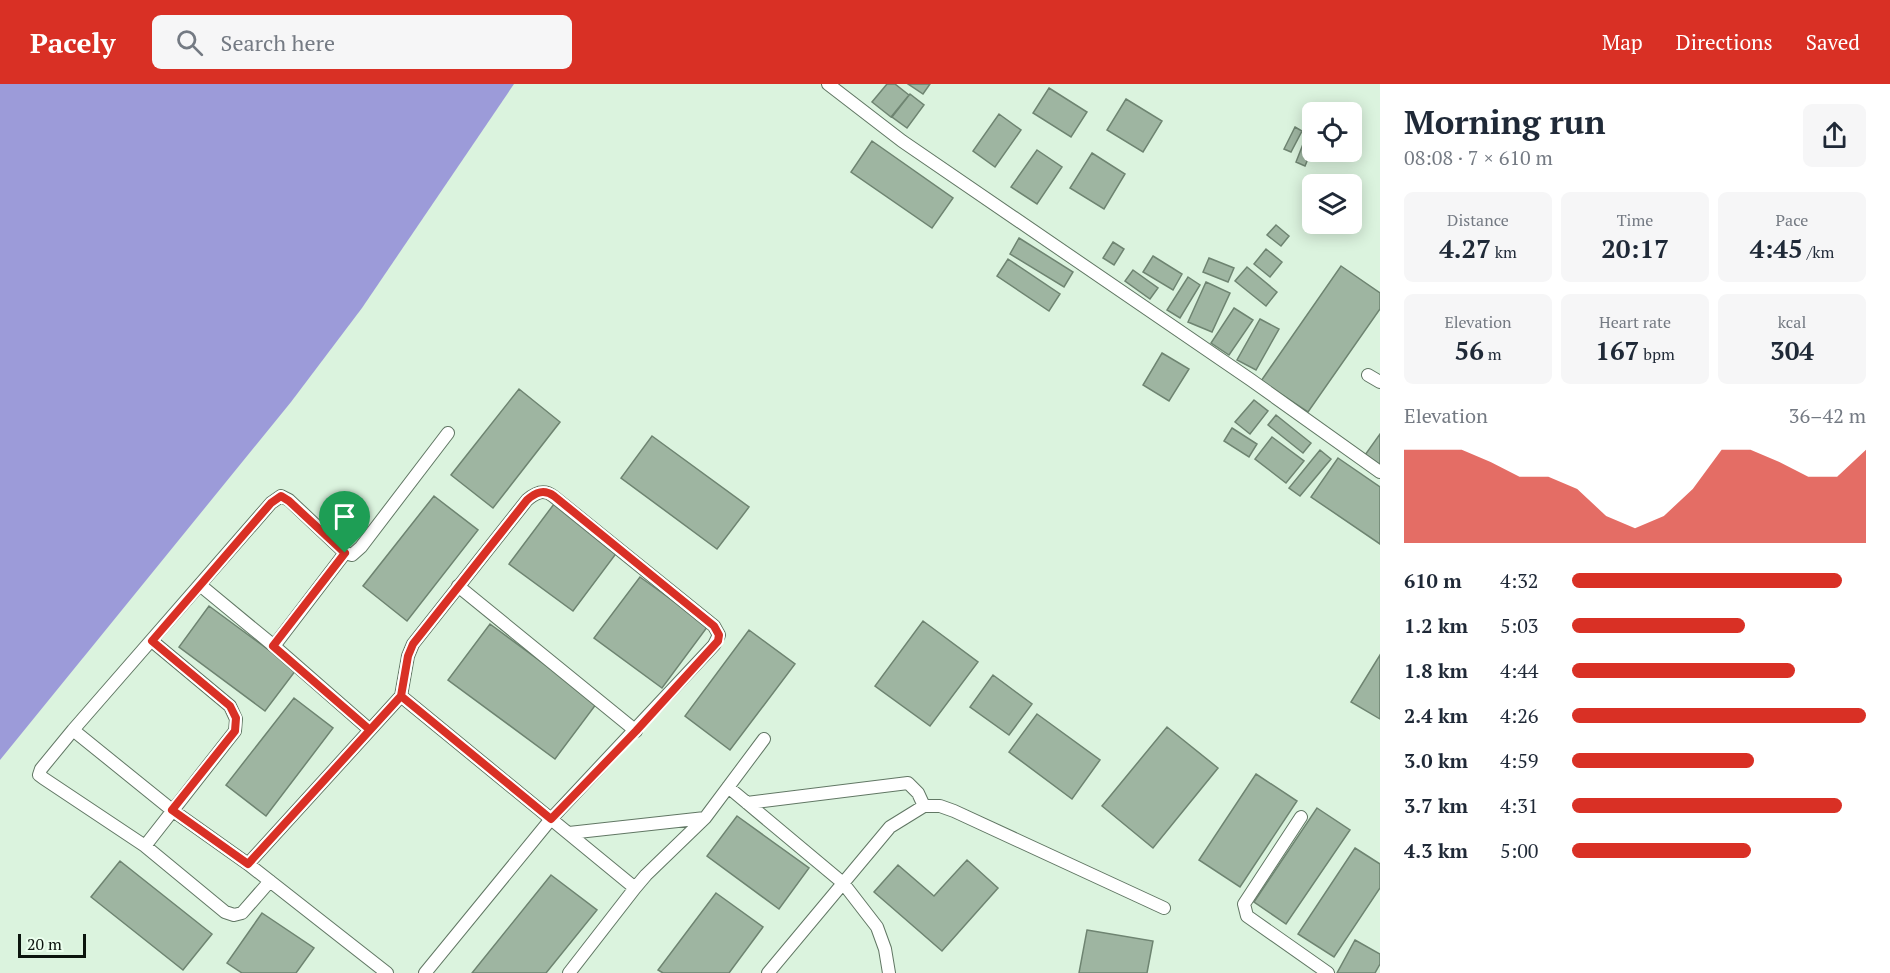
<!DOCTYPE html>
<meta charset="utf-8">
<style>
body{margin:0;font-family:"PT Serif",serif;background:#f6f6f7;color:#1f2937;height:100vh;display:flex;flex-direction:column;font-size:22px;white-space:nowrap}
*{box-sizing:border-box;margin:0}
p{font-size:20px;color:#747a83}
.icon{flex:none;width:33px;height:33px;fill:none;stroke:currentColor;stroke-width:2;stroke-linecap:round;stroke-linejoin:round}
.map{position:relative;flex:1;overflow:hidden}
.details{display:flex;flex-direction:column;background:#fff;width:510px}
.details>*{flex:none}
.tools{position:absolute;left:1302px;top:18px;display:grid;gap:12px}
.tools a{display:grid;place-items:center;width:60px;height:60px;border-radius:9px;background:#fff;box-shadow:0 3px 15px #0003;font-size:30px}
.scale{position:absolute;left:18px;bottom:15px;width:68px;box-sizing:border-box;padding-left:6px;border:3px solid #0b140d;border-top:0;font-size:16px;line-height:21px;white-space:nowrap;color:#0b140d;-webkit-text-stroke:4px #ecffee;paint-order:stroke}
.pin{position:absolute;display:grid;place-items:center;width:51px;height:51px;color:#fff;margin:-62px -26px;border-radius:50% 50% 50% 0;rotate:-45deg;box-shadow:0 0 6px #0007}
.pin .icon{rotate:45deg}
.round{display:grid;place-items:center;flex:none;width:63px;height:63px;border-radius:9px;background:#f6f6f7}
.head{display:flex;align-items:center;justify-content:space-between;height:102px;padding:0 24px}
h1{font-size:33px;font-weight:700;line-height:45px}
.stats{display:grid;grid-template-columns:repeat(3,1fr);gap:9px;height:102px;padding:6px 24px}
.stats div{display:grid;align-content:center;border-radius:9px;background:#f6f6f7;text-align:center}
.stats b{font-size:26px;font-weight:700}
.stats small{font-size:16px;font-weight:400}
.stats p{font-size:16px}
.chart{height:168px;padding:12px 24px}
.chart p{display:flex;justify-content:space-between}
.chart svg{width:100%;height:108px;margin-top:6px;fill:#d93025;opacity:.7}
ul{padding:0 24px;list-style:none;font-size:20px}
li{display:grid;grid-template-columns:96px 72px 1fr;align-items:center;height:45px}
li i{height:15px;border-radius:8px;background:#d93025}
header{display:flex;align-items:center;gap:36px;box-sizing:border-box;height:84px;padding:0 30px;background:#d93025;color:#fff}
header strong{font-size:28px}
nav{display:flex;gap:33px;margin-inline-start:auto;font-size:21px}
.search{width:420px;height:54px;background:#f6f6f7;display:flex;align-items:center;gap:15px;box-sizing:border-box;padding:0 21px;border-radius:9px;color:#747a83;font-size:22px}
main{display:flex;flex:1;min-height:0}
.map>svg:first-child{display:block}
.water{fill:#9c9bd9}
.building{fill:#9eb5a1;stroke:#6e8471;stroke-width:1.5}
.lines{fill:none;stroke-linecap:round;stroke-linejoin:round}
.service-casing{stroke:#617764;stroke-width:14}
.service{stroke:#fff;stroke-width:12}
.route-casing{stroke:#fff;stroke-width:12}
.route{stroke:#d93025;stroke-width:8}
</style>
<header>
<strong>Pacely</strong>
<div class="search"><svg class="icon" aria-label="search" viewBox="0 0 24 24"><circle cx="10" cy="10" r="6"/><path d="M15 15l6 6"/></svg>Search here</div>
<nav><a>Map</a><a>Directions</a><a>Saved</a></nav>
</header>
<main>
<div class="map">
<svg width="1380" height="889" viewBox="0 0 1380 889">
<rect width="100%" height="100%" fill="#dbf3de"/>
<path class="water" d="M0,0h514l-152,224 -71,94 -291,358z"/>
<path class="building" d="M887,0h8l14,11 -18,22 -19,-15z
M908,0h22l-7,10z
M1049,4l38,24 -16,25 -38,-24z
M910,10l14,11 -17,23 -15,-11z
M1126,15l36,22 -19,31 -36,-22z
M999,30l22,16 -26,37 -22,-16z
M1295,43l7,4 -11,21 -7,-3z
M1305,55l7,3v7l-7,17 -9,-4z
M872,57l81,57 -21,30 -81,-56z
M1037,66l25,17 -25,37 -26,-17z
M1092,69l33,21 -21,35 -34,-21z
M1276,141l13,11 -8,10 -14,-11z
M1019,154l54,34 -9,15 -54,-33z
M1113,158l11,7 -10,16 -11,-7z
M1266,165l16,13 -12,15 -16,-13z
M1153,172l29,18 -9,16 -30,-18z
M1209,174l25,10 -6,14 -25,-10z
M1008,175l52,35 -11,17 -52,-35z
M1341,182l39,27v16l-72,103 -47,-31z
M1247,183l30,25 -11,14 -31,-25z
M1133,186l25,18 -8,11 -25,-18z
M1188,193l12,8 -20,33 -13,-8z
M1206,198l24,11 -18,39 -24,-10z
M1234,224l19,12 -24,35 -18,-12z
M1260,235l19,10 -23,41 -19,-10z
M1162,269l27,16 -20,32 -26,-16z
M519,305l41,33 -67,86 -42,-33z
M1254,316l14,11 -18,23 -15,-12z
M1276,331l35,28 -8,10 -35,-28z
M1232,344l25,16 -8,13 -25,-16z
M1380,350v31l-15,-10z
M652,352l97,71 -32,42 -96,-71z
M1272,353l32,24 -18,22 -31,-24z
M1320,366l11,9 -31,37 -11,-8z
M1338,374l42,29v57l-69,-47z
M434,412l44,34 -71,91 -44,-35z
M554,420l64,47 -45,60 -64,-47z
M640,493l68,49 -46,62 -68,-50z
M209,522l87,64 -31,41 -86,-64z
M923,537l55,41 -48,64 -55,-40z
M490,540l107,79 -42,56 -107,-79z
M749,546l46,34 -65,86 -45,-34z
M1380,571v64l-29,-17z
M993,591l39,29 -23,31 -39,-28z
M294,614l39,30 -67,88 -40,-31z
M1037,630l63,46 -28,39 -63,-47z
M1167,643l51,41 -65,80 -51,-42z
M1256,690l41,27 -57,86 -41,-27z
M1317,724l33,22 -64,94 -32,-22z
M737,732l72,52 -30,41 -72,-53z
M1355,764l25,16v24l-46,69 -36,-23z
M967,776l31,28 -56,63 -68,-59 24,-27 36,31z
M120,777l92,73 -29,36 -92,-73z
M551,791l46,35 -51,63h-74z
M716,809l47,34 -34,46h-66l-5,-3z
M262,829l52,35 -18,25h-54l-15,-10z
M1087,846l66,11 -6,32h-68z
M1355,856l25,14v10l-5,9h-38z"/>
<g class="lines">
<defs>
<path id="service" d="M828,0l74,57 349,239 129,92
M1368,291l12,7
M200,501l74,61 96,84
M458,502l178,145
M274,562l71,-93
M401,612l7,-40 5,-12 114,-144c9,-8 17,-11 26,-4l161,130 5,9 -5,10 -163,174 -126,154
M73,646l198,-227 10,-7 8,4 56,53 7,2 9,-8 87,-114
M728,703l115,96 34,44 8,22 4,24
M747,719l161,-20 10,10 6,13
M1301,733l-57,87 3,12 81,57
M569,749l136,-15
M145,762l90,-115 1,-12 -6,-13 -78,-65
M248,780l153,-168 234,192 11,-13 59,-57 59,-79
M270,797l-28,32 -8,2 -9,-3 -80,-66 -102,-68 -4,-3 2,-6 32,-39 99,80 76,54 139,109
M569,889l66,-85
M768,889l122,-146 34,-21h16l14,5 210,97"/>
</defs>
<use href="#service" class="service-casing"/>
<use href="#service" class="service"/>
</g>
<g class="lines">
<defs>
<path id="route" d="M345,469l-56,-52 -8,-5 -10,7 -119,138 78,65 6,12 -1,13 -63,79 76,54 153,-168 150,123 85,-88 82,-90 1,-6 -5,-9 -160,-130c-10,-7 -18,-4 -27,4l-114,144 -5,12 -7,40 -31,34 -97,-84 72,-93"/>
</defs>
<use href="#route" class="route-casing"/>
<use href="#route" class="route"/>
</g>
</svg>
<div class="tools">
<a><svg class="icon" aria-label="locate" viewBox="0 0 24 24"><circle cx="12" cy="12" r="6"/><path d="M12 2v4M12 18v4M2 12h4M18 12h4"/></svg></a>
<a><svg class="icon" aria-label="layers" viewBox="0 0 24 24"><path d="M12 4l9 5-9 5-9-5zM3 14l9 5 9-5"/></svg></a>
</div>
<div class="scale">20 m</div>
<div class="pin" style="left:345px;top:469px;background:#1e9e55"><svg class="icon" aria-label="arrive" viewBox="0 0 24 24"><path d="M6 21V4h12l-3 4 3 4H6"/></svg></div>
</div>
<section class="details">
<div class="head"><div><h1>Morning run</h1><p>08:08 · 7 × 610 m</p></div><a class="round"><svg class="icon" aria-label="share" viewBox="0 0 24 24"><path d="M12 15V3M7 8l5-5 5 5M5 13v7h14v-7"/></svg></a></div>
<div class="stats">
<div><p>Distance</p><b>4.27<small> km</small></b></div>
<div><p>Time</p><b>20:17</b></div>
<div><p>Pace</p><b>4:45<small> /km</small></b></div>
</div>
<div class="stats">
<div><p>Elevation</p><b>56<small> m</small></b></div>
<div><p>Heart rate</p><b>167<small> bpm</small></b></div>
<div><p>kcal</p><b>304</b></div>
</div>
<div class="chart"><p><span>Elevation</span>36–42 m</p>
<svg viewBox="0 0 160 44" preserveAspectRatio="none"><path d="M0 44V6L10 6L20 6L30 11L40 17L50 17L60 22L70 33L80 38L90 33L100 22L110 6L120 6L130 11L140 17L150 17L160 6V44z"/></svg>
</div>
<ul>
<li><b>610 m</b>4:32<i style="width:92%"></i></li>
<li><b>1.2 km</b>5:03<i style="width:59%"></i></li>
<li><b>1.8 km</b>4:44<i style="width:76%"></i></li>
<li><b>2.4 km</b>4:26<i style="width:100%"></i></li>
<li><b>3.0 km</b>4:59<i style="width:62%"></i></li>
<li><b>3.7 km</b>4:31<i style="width:92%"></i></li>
<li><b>4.3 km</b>5:00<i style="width:61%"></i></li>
</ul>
</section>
</main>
